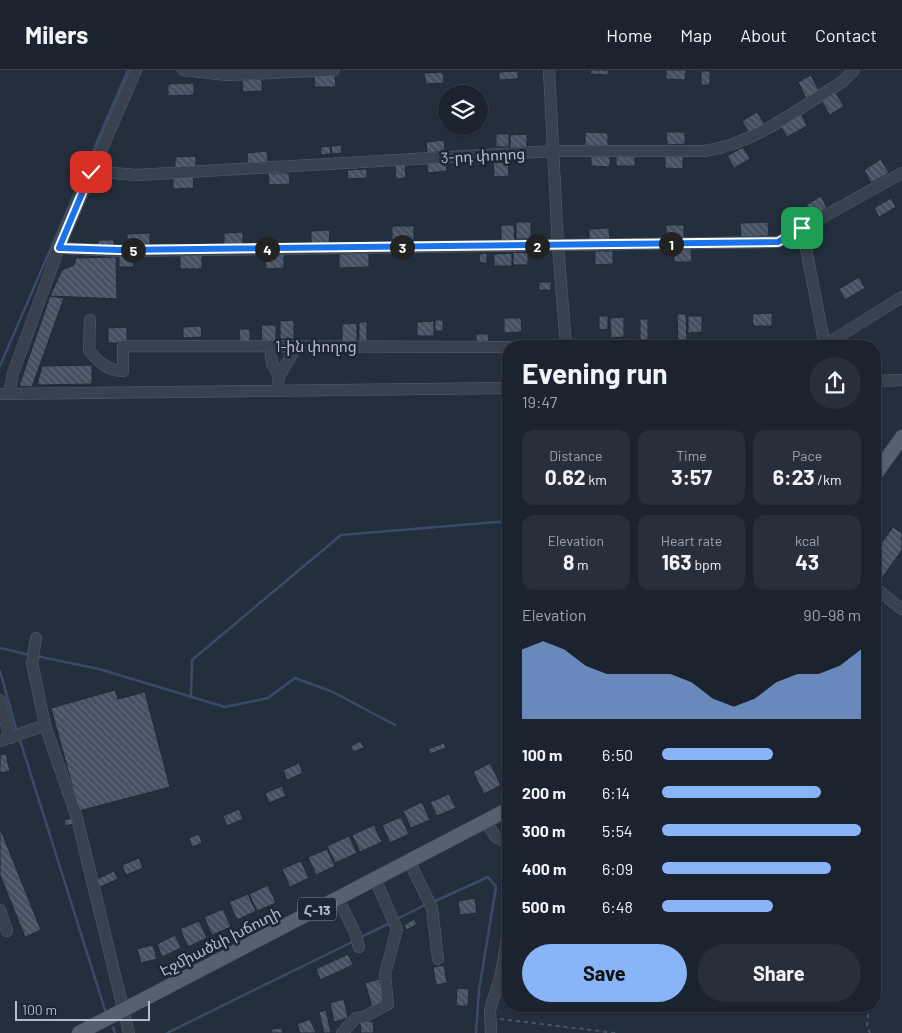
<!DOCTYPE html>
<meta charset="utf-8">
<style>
body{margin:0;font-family:Barlow,"Noto Sans Armenian",sans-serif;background:#282f3a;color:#f1f3f6;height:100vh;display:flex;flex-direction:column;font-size:19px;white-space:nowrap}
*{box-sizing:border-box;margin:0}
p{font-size:16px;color:#a0a4aa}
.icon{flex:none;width:28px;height:28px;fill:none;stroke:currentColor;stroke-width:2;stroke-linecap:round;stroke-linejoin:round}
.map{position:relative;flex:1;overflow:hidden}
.panel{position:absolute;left:502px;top:270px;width:379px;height:672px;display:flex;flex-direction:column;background:#1b232e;border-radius:20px;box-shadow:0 1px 4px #0004,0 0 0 1px #39404a}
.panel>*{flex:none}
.buttons{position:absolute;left:438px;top:15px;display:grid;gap:10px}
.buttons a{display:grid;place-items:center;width:50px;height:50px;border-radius:50%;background:#1b232e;box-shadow:0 1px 4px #0004,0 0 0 1px #39404a;font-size:25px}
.scale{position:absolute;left:15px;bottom:12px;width:135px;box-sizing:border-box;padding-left:5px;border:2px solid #b4bcc9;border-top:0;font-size:14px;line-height:18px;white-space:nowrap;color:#b4bcc9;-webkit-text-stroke:4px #1d2633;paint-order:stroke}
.pin{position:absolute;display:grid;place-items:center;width:42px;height:42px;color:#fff;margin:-21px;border-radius:10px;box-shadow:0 2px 8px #0006}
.km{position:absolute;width:25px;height:25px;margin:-12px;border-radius:50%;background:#222;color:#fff;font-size:14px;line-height:25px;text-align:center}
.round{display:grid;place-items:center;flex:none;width:52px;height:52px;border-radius:26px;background:#282f3a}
.head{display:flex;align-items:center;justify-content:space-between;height:85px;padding:0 20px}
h1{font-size:28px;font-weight:700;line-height:38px}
.stats{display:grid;grid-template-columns:repeat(3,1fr);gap:8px;height:85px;padding:5px 20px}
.stats div{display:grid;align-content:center;border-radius:12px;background:#282f3a;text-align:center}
.stats b{font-size:21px;font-weight:700}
.stats small{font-size:14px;font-weight:400}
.stats p{font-size:14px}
.chart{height:140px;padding:10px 20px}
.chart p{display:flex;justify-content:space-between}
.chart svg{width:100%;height:90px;margin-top:5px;fill:#8ab4f8;opacity:.7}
.action{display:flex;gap:10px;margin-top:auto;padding:10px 20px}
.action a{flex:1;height:58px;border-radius:30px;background:#8ab4f8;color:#111;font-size:20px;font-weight:700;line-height:58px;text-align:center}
.action a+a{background:#282f3a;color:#f1f3f6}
ul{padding:0 20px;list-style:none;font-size:16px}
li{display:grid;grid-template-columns:80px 60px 1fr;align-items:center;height:38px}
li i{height:12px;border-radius:6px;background:#8ab4f8}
header{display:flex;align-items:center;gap:30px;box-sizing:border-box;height:70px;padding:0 25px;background:#1b232e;border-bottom:1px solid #39404a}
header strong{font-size:24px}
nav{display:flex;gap:28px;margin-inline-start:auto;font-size:18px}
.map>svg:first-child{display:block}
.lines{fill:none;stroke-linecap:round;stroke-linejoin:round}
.stream{stroke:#394c67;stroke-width:2.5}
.building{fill:url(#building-back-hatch);stroke:#1f2835}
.minor-casing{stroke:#565f6c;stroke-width:12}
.major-casing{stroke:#414a57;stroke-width:15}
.path{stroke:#44595c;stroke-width:2;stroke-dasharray:4 4;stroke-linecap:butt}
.minor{stroke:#38414e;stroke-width:11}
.major{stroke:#56606e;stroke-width:14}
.route-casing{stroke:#fff;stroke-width:10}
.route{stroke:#1a73e8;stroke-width:6}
.labels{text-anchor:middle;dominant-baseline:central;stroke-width:5;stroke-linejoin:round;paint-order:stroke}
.shield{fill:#1d2633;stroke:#878f9c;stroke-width:1}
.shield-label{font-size:14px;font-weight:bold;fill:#b4bcc9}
.street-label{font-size:15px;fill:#b4bcc9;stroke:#1d2633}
</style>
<header>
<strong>Milers</strong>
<nav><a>Home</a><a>Map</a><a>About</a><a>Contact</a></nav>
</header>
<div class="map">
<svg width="902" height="963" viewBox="0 0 902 963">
<defs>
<pattern id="building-back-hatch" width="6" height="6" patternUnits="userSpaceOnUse" patternTransform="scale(1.25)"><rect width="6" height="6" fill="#455162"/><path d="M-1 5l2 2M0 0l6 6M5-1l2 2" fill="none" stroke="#5d6877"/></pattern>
</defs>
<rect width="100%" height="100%" fill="#242f3e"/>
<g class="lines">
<path class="stream" d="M0,296l128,-296
M0,578l30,7
M36,586l63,13 126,38 43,-9 27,-20 38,14 62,33
M0,601l17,61
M191,625l1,-35 149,-125 168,-14
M19,667l86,273
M433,832l55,-25 8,10 -17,103 -3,43
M397,849l28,-14
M361,867l29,-14
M113,957l2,6
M167,963l187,-92"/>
</g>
<path class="building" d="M591,0h18l-1,5 -18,-1z
M666,0h20l-1,10 -19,-1z
M518,1v8l-19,1v-8z
M701,1h9v14h-9z
M443,2l1,11 -18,1 -2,-11z
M335,5l1,12h-21l-1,-11z
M811,5l8,16 -13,7 -8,-16z
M262,9v12l-19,1 -1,-12z
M194,13v12l-26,1v-12z
M835,22l9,14 -14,9 -9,-15z
M757,42l8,13 -15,9 -8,-13z
M801,43l6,13 -20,11 -7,-12z
M585,62l23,1v13h-23z
M666,62h19v12l-18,1z
M496,64h13v13h-13z
M527,64v13l-17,1v-13z
M444,70l1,11 -18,2 -1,-11z
M341,75l1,8 -10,1 -1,-8z
M330,76l1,8 -10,1v-8z
M743,77l7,12 -16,9 -7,-12z
M267,81l1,11 -20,1 -1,-10z
M616,85l19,1v10h-19z
M196,86v11l-21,1v-11z
M591,86l19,1v10l-19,-1z
M665,86h18v13l-18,-1z
M493,89h15l1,17 -15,1z
M881,89l8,14 -18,10 -7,-13z
M446,90l1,11 -19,2 -1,-11z
M395,94h10l1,14 -10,1z
M367,99v9l-19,1 -1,-9z
M268,103h21l1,11 -21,1z
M173,107h20l1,11 -21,1z
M821,126l6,12 -14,8 -7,-11z
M891,128l5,9 -17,10 -5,-9z
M516,152h15v17h-15z
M768,152l1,14 -28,1 -1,-14z
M501,155h13l1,18h-14z
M666,155h18v13h-18z
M392,156h22v14h-22z
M609,158l1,13 -21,1v-13z
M330,160l-1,14h-18v-13z
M243,162v14l-19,1v-14z
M150,163v15h-23v-14z
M98,170h16v7h-16z
M674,179h17l1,13h-18z
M595,181h18v13l-18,1z
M513,182l15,1v12h-15z
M369,183v14l-30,1v-14z
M487,183v10h-7l-1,-9z
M512,183v13h-18v-12z
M265,184h19v14l-18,1z
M133,185l1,12h-15v-11z
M180,185h22v14h-22z
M116,187l1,42 -67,-3 12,-26 12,-5 2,-7z
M859,207l6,11 -20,12 -6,-11z
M539,212h12v8h-12z
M50,226l14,2 -32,89 -13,-1z
M772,243v13h-19l-1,-12z
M677,244h9l1,28h-9z
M599,246h9v13l-9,1z
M688,246h14v16l-14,1z
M624,247v20l-13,1 -1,-20z
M504,248h17l1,14 -18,1z
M640,249h8v22l-8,-1z
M294,250v19h-14v-18z
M435,250h8v11h-8z
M434,251v15h-17v-14z
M359,252h8v19h-8z
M357,253v20l-15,1v-20z
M261,255h15v19h-14z
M201,256l1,11 -19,1v-11z
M127,257v16h-19v-15z
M239,259h11v13h-10z
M476,264h13l-1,8 -12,-1z
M92,295v19l-55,1 5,-19z
M893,457l9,6v17l-23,32 -4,-3v-27z
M115,620l3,9 27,-7 25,95 -91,24 -28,-103z
M361,671l3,7 -11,4 -2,-6z
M444,673l2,5 -16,6 -2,-5z
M6,684l4,17 -10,2v-18z
M299,693l4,10 -16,7 -4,-10z
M490,693l11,22 -17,9 -11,-22z
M282,716l4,10 -17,7 -4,-10z
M449,724l7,14 -19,8 -7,-14z
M422,732l8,18 -19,8 -8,-17z
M239,739l4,10 -16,7 -4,-10z
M401,747l8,17 -19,9 -8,-18z
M72,748l2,6 -9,2 -1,-6z
M374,755l8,17 -22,10 -8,-17z
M0,758l41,102 -16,7 -25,-62z
M199,764l3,9 -10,4 -3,-9z
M349,766l8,17 -22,10 -8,-17z
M327,779l8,17 -19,9 -8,-18z
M139,788l4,10 -17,7 -4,-10z
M301,791l8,17 -19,9 -8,-18z
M114,801l4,8 -18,8 -3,-8z
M268,815l8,18 -19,8 -8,-17z
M248,824l8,17 -19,9 -8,-18z
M475,828l2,15 -17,2 -2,-14z
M223,839l8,18 -19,8 -8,-18z
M414,849l3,5 -10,6 -3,-5z
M199,851l8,17 -19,9 -8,-18z
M175,865l6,13 -19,9 -5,-13z
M153,875l4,14 -16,4 -4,-14z
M348,884l5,11 -33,15 -4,-11z
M444,895l3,18 -11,2 -3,-18z
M379,909l7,24 -14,4 -7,-24z
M457,918l12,1 -1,17h-12z
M344,929l4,19 -14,4 -4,-19z
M326,940l5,23h-7l-5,-21z
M310,949l6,14h-16l-3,-9z
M373,951l1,12h-13l-1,-11z
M282,958l1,5h-11l-1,-4z"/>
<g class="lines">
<defs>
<path id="minor" d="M183,0l44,5 107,-5
M549,0l9,175 8,101
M91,101l45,4 418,-24h150c51,-7 95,-43 138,-69l12,-12
M802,158l23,118
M59,178l60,3 659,-9 124,-69
M90,250l-1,30c9,12 19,21 34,21v-25l386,1
M270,276l2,18 7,12
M811,276l14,-1 77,-48
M875,311l27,-1
M277,321l2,-15 18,-30
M0,324l509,-6
M9,324l4,-21 46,-125 77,-178
M875,518l27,21
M36,568l-4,25 13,62
M0,630l10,38
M0,671l45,-16 32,93 52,215
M485,751l11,16 13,6
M409,791l23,47 6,51
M338,828l17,35 4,14
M0,840l7,21
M342,963l14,-15 8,-1 24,-13 -3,-30 12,-45 -22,-50
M491,963l-1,-23 11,-36 8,-47"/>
<path id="major" d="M875,405l27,-38
M79,963l430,-224"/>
</defs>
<use href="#minor" class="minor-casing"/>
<use href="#major" class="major-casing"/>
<path class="path" d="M875,866l2,-20
M869,936l-2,20 3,7
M500,949l116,14"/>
<use href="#minor" class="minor"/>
<use href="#major" class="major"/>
</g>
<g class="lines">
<defs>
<path id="route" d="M91,102l-32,76 60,2 659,-8 24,-14"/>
</defs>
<use href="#route" class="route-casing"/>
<use href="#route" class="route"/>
</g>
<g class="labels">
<rect class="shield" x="298" y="827.5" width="38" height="23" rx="4"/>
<g class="shield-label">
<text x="317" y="839">Հ-13</text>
</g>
<g class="street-label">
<text transform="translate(483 85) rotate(-3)">3-րդ փողոց</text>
<text x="316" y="276">1-ին փողոց</text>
<text transform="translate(220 871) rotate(-27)">Էջմիածնի խճուղի</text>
</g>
</g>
</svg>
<div class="buttons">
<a><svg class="icon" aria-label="layers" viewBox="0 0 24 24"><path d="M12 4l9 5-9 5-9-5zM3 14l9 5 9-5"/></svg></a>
</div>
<div class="scale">100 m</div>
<div class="pin" style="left:802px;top:158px;background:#1e9e55"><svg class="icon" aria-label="arrive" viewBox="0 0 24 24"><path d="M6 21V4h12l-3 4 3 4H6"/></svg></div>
<div class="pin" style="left:91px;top:102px;background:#d93025"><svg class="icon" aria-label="check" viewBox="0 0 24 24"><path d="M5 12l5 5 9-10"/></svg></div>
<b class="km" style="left:671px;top:174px">1</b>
<b class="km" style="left:537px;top:176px">2</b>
<b class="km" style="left:402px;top:177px">3</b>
<b class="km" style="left:267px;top:179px">4</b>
<b class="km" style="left:133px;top:180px">5</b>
<section class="panel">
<div class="head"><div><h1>Evening run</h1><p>19:47</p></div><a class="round"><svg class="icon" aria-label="share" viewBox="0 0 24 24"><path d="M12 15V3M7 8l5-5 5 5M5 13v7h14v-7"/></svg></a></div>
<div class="stats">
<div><p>Distance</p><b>0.62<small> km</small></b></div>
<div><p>Time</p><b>3:57</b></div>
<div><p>Pace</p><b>6:23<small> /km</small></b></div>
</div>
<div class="stats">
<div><p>Elevation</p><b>8<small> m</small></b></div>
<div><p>Heart rate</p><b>163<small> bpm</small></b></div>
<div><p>kcal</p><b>43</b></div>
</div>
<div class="chart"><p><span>Elevation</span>90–98 m</p>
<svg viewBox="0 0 160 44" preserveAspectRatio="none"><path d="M0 44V10L10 6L20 10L30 18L40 22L50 22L60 22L70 22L80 26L90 34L100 38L110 34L120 26L130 22L140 22L150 18L160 10V44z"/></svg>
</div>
<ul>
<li><b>100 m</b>6:50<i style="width:56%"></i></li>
<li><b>200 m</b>6:14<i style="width:80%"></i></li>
<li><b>300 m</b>5:54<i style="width:100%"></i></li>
<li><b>400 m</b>6:09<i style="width:85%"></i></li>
<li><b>500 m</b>6:48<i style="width:56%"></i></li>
</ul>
<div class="action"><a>Save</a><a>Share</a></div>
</section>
</div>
